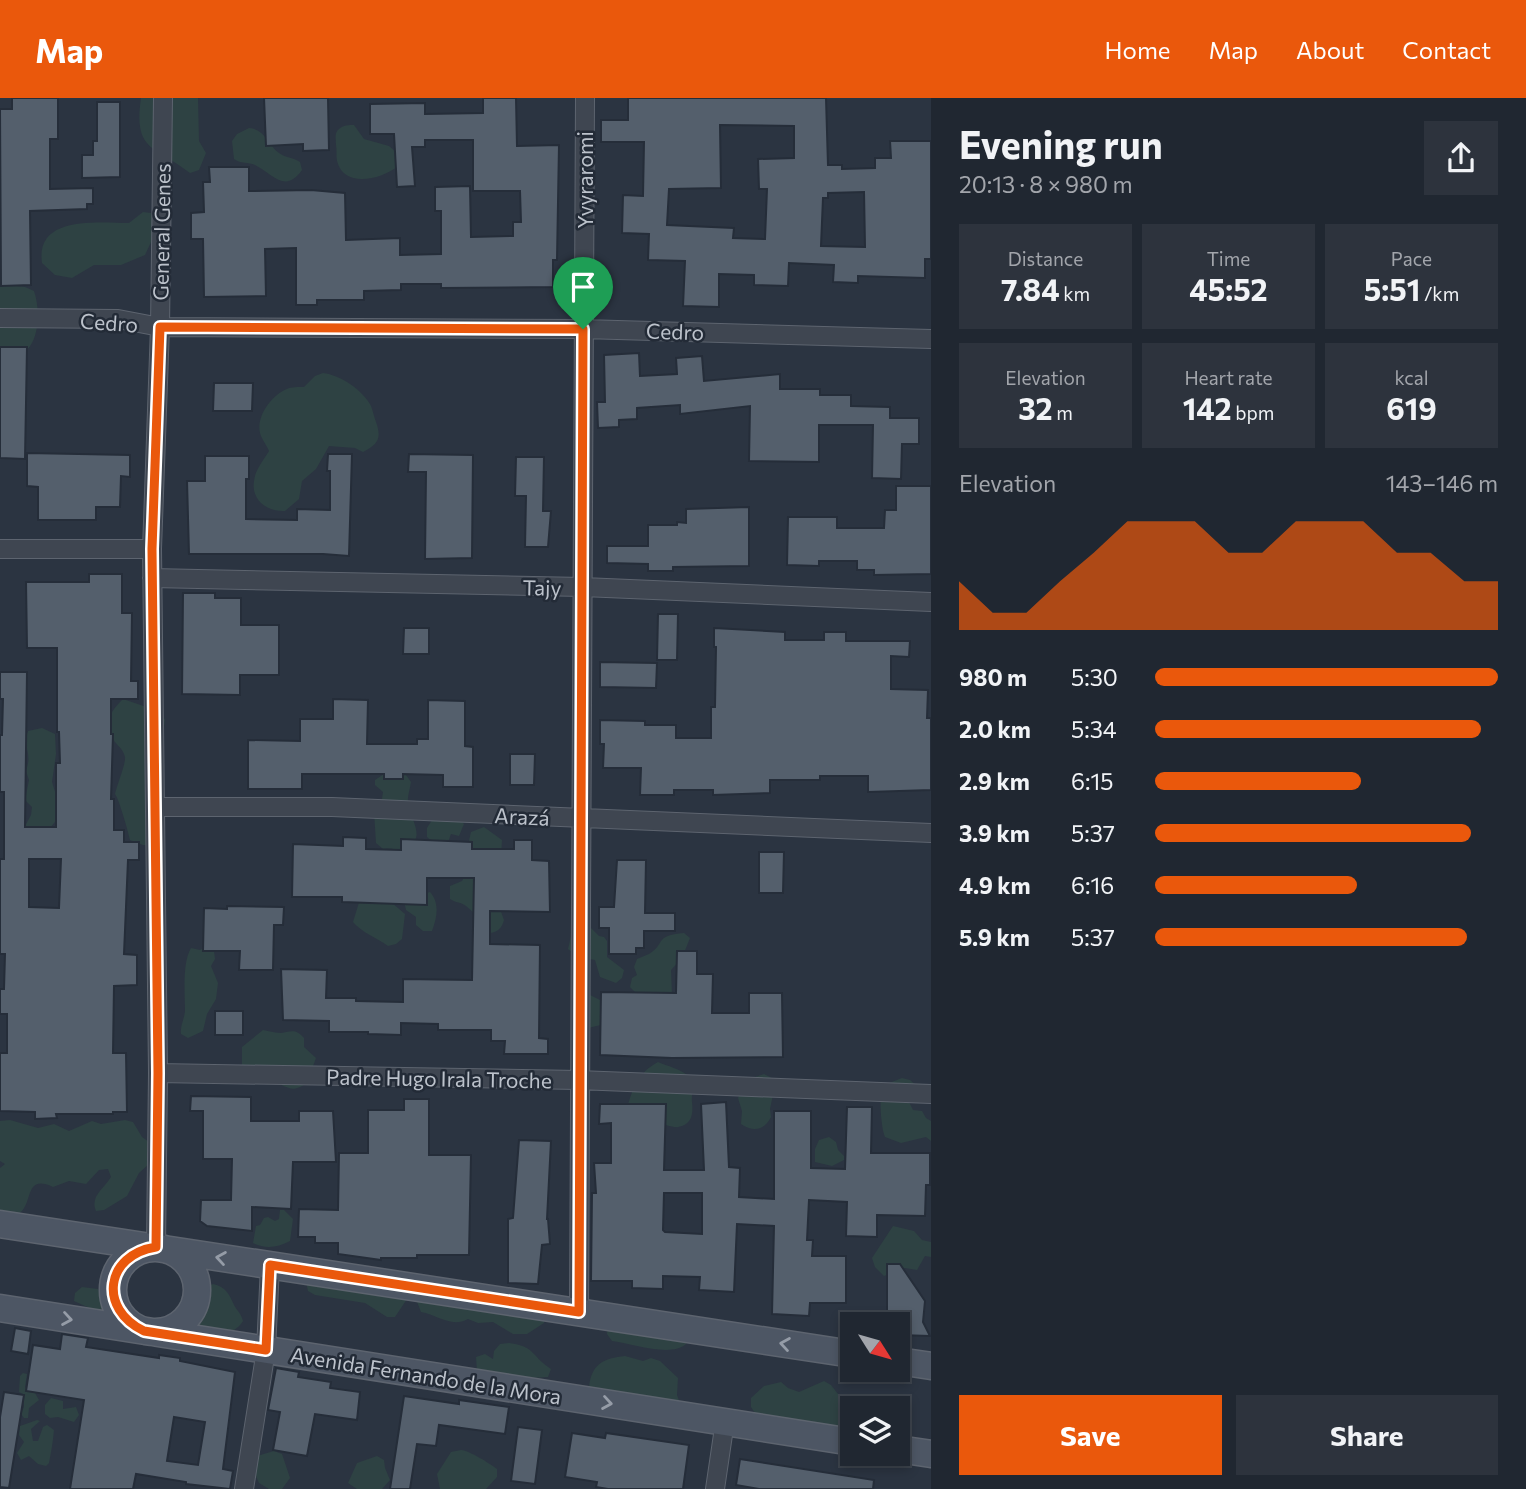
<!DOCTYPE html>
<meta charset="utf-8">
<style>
body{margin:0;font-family:Commissioner,sans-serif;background:#2d333d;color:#f1f3f6;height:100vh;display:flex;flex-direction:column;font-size:26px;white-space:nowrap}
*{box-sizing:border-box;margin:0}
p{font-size:23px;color:#a2a5ab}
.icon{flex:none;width:38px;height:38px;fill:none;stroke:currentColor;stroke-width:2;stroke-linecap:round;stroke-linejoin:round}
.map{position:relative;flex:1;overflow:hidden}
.sheet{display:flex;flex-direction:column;background:#202731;width:595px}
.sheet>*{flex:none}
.needle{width:46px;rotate:127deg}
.fabs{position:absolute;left:840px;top:1214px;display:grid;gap:14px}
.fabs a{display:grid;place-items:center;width:70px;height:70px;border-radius:0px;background:#202731;box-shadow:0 4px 10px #0003,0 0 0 2px #3d444d;font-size:35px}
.pin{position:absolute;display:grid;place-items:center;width:60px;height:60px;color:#fff;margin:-72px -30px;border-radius:50% 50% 50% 0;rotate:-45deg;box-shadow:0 0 7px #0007}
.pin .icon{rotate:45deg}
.round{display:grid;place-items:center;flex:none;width:74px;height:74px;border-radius:0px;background:#2d333d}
.summary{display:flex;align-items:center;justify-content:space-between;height:119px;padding:0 28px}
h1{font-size:38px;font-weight:700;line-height:52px}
.figures{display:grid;grid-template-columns:repeat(3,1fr);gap:10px;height:119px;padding:7px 28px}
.figures div{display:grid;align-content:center;border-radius:0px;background:#2d333d;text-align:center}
.figures b{font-size:30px;font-weight:700}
.figures small{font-size:19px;font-weight:400}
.figures p{font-size:19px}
.chart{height:196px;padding:14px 28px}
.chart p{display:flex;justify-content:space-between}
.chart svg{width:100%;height:126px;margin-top:7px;fill:#ea580c;opacity:.7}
.action{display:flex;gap:14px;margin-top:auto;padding:14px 28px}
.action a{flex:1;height:80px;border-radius:0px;background:#ea580c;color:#fff;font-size:28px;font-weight:700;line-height:80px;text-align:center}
.action a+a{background:#2d333d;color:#f1f3f6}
ul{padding:0 28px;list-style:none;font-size:23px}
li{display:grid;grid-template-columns:112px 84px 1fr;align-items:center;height:52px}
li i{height:18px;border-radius:9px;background:#ea580c}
header{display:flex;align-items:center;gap:42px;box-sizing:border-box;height:98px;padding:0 35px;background:#ea580c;color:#fff}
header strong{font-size:33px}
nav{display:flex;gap:38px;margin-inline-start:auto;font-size:24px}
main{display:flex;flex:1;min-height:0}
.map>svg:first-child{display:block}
.green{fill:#2e4243}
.building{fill:#545f6c;stroke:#252d39;stroke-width:2;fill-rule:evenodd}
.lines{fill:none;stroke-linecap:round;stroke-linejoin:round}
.street-casing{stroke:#5d646f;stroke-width:20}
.secondary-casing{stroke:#5d646f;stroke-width:29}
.street{stroke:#3f4651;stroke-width:18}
.secondary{stroke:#4d5664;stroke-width:26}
.oneway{stroke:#959ca7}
.route-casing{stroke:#fff;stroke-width:14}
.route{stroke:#ea580c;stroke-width:9}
.labels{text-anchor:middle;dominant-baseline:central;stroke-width:5;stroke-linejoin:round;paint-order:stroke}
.street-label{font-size:21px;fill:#bcc2cb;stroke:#232b37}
</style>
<header>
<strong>Map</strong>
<nav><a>Home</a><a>Map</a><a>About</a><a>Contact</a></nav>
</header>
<main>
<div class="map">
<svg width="931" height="1391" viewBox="0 0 931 1391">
<rect width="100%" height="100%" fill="#2b3441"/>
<path class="green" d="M141,0h57l1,43 7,12 -7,17 -9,3c-35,-27 -57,-21 -49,-75z
M354,27l10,14 25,7 7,6 1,15c-16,12 -53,22 -60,-6 -1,-5 0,-11 -1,-16 0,-6 -2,-12 3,-16 4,-4 10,-4 15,-4z
M249,30c16,1 19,17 30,25 6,5 14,4 21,9l2,8c-17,24 -29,4 -47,-5 -7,-3 -14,-1 -21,-6l-2,-18 5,-7z
M143,114l8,1 6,16 -12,26 -24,10h-27l-22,13 -17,-3 -13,-12c-7,-48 56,-40 87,-40z
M0,186l25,3 9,4c6,17 6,47 -8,60 -6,6 -18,9 -26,12z
M323,275c17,2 40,17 48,33 2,5 3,11 5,16 6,17 2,22 -13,30l-8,-4 -26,-2 -13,23 -14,12 -3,18 -14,12c-17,1 -34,-10 -31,-30 1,-11 9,-20 15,-30 -2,-5 -6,-10 -8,-15 -7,-17 10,-41 26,-47 4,-2 12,-2 17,-2l11,-11z
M122,602h4l35,12 4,8 -17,125h-5l-13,-5c-2,-9 -11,-41 -15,-46 2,-9 11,-31 10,-37 -2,-9 -8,-11 -12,-18 -10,-15 -3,-27 9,-39z
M42,630l13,6 1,20 -4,28 4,13 2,23 -12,15 -22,-5 7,-13 1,-8 -7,-7 4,-20 -3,-9c7,-20 -4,-22 2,-40z
M398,673l8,4 5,7c-1,7 -4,15 -3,22 2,15 20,35 -3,44 -7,3 -14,-1 -22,1l-7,-6 -2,-31 8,-13 1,-7 -8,-7v-5l12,-8z
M432,722l29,1 3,3 -5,12 -8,-2 -4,11 -14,-3 -6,-5v-9z
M484,729l18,13 -1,16 -18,6 -15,-17 3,-13z
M468,772l32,39 4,11c-2,8 -7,13 -15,13 -7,-10 -14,-20 -23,-27 -5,-4 -10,-3 -16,-7v-13l12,-5z
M430,794c10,11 7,26 2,39h-9l-7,-6v-8l-10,-7 -2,-9z
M361,798l31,7 13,11 -3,25 -6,5 -8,2c-11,-8 -27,-14 -35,-24z
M587,826l12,12 5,1 3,4v16l17,13 -2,8 -6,5 -16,-6 -5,-17 -17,-3 -10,-8 4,-17z
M684,835l6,5 -8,20 -11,12 1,26h-33l-9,-9 2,-9 5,-3 -3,-8 3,-8c4,-2 8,-3 12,-5 18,-11 4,-18 35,-21z
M208,848l6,5 1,8 -4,7 7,17 -2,16 -9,15 -4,17 -15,7 -7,-4c-1,-8 3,-14 4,-23 0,-17 -3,-48 6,-63l9,2z
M584,894l16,8h5v24l-17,4z
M263,932c6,1 13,3 19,3 10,-2 14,-4 22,5v9l12,11 -9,25c-18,12 -18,2 -33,0 -11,-1 -19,2 -30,-1l-5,-14 3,-4v-17z
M658,964c9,4 23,7 30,14 7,8 3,17 4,26 1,11 1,22 -14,25 -6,2 -43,-13 -52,-16 7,-22 10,-37 32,-49z
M764,976l12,6 -6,29 1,8c-7,14 -18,15 -30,7l1,-13 -4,-13 8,-18z
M902,980l8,2 7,6 -8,16 4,8 9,1 4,7 5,3v20l-5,-4 -25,6 -16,-6c-4,-9 -6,-39 -3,-47 4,-7 13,-9 20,-12z
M10,1022l28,8 16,-4 15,7 23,-10 9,3 24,-4 8,2 9,15 14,10 3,8 -20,18 -12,23 -23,14 -8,1c-6,-15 7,-21 15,-34l-3,-8 -9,1 -13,14 -17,-3 -16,6c-30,-14 -19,19 -35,27 -5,2 -13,2 -18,3v-49l5,-4 -5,-3v-40z
M829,1039l7,5 2,8 6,6v4l-12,6 -17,-4v-13l4,-9z
M280,1112h4l9,9 -3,22c-13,7 -25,8 -37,2l3,-17 4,-1 4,-7 4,-1 7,4 4,-2z
M893,1128l21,5 8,9 9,2v15l-6,-1 -8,14 -12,-2 -21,8 -9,-9 -3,-9z
M306,1184l103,14 -14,21h-8l-22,-14 -50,-8 -7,-4z
M213,1186c13,3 16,10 21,21 3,6 7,8 9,16 -11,17 -26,12 -43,8l-3,-9 11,-22 -3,-10z
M82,1189l16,2 5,16 -1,4 -8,1 -20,-9 1,-8z
M416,1201l128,13v11l-17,11h-14l-20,-12 -15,1 -10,-4c-17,9 -30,-4 -47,-7z
M608,1227l78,10v9c-15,14 -55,-1 -74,-3l-5,-7z
M509,1245c26,3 22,13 42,26l-3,8 -17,1 -5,4 -49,-11 -1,-14 9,-3 8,5 1,-8 6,-7z
M625,1258l18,5 8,-3 9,3 18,17 -1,17 3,8 -91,-15c2,-24 15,-30 36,-32z
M23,1275l4,1 -2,13 3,3 7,3 4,7 -10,8 -1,10h-4l-3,-4 3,-7 -1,-13 -4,-2 1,-16z
M824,1283l7,4 11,14 8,2 -8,16v17l-5,7 -14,11 -15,-10 -47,-20 -10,-15v-9l13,-12 17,-4 7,6 11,4z
M51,1300l12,3v8l13,-2 3,8 -5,7 -16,-5 -8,1 -5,-4v-9z
M37,1322l3,1 -9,8 2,12h5l5,-14 4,-2 7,5c-1,12 -3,22 -5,33l-3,3 -8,-2 -9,-8 -8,4 -4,-7 7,-11 -5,-7 1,-9z
M461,1352c9,1 28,13 36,19v8l-11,12h-46l-3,-15 14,-22z
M274,1353l8,3 8,24 -8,11h-13l-10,-6 -4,-9 2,-18z
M377,1358l7,4 1,8 5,12 -8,9h-25l-9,-6 9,-20z"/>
<path class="building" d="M12,0h46v41h-8v50l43,-1v16h-6v5l-57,2 1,74 -30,1 -1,-177h12z
M264,0h64l1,52 -26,1v-7l-37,2z
M483,0h33l1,48 42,-1 -2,115h-4v27l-112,1v-4h-40v6l-37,1v9h-47v5h-21v-57l-31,1 1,47 -62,1 -1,-58h-12v-26l13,-1 -1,-30h7l-1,-15h40v24l62,-1 34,3 1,47 54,-2v17l41,-1v-43h-6v-24l35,-1 1,51 42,-1v-14h8l-1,-31h-47v-51h-48v7h-13l3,39 -18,1 -3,-53h-24v-30l55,-1v11l58,-1z
M628,0h198l2,67h14v4l33,-1v-10h16l-1,-17h41v118h-6v19l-67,-2v7l-25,-1 1,-17 -45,-2 -1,23 -34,-1v-10l-35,-1v33l-36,-1 2,-45 -37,-1 1,-26 -27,-1 1,-38 20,1 1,-54h-43v-22h27zM720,27l74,1v32l-36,1 1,30h8l-2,50 -32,-1 1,-10 -67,-3 2,-36 52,-1zM864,94l1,55 -44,-1 2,-48h5v-5z
M97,4h23v75l-38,1v-23h11v-14h4z
M0,249h27l-2,112 -25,-1z
M639,255l1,23 37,-2 -1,-16 26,-2 2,25 76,-7v15h40v6h31v11l39,1v11h29v26h-17l-1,35 -29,-1 1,-53h-54v37l-70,-1 1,-55 -70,8v-9l-43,3v11l-18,1v7l-21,1 -1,-26h8l-1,-47z
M214,285h39l-1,28h-39z
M27,355l103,2v22l-9,-1 -1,31h-24v13h-58v-33l-11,-1z
M328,356h24l-3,102 -26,-2h-134l-2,-73h18v-25h44v23h-3v40l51,1v-11l33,1v-39h-3z
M409,356l64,1 -1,103 -47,1 1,-87h-18z
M516,359h28l-1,54h8l-3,36h-23l1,-51h-11z
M896,388h35v88l-57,1v-5h-17v-9h-38v5l-32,-1 1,-48h49v11h47l1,-18h11z
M749,409v59l-76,1v4h-25v-7l-41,-1v-17h41v-21h29v-3l9,1v-14z
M89,476h33v39h10l-1,68h7v18h-27v35h2l-2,65h3v31h10v12h15v18h-11l-4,94 13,1v30l-23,1 -1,67h13l1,59h-14v2h-57l1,4 -22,1v-7l-35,-1v-58h7v-39h-7v-25h4l1,-35h-5v-95h4v-67h-4v-57h2l1,-36h-3v-27h27l-2,155h31v-64h4l-1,-31h-2v-84h-30l-1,-66h63zM29,761h32l-2,49 -30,-1z
M183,495h32v5h26v27h38v50h-39v20l-58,-1z
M658,516h20l-1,46h-20z
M404,530h25v26h-26z
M714,530l71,4v8h39v-8h22v9h64l-1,16 -18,-1v33l37,1 -1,28h4v72l-63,2v-16h-48v4h-50v13l-57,2v-5h-39v5h-34l1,-27h-38l1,-24h-4v-24l45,1v4h31v13h35v-31h4l1,-60h-2z
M600,564l57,1 -1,25 -56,-1z
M333,601l35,1 -1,44h50v-5h11v-39l37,1v45l8,1v40h-30v-12l-40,-1v5h-19v-5h-82v15h-54v-49l52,1v-22h33z
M510,656h25l-1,31h-24z
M343,739l23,1v11l35,1v-11l71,3v7h42v-9h18v20l17,1 1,51 -60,-1v33l50,1 -1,93 9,1v15h-44l1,-13h-14v-11h-53v-6l-37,-1v12l-33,-1v-2h-39v-11l-46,-1 -2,-51 46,1 -1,28h30v3l47,1v-23l69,1 2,-102h-47v27l-85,-3v-5h-50l1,-53 50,2z
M759,754h25l-1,41h-24z
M617,762h29l-1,53h30v18h-31v17h-8v6h-27v-26h-10v-21h15z
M227,808l57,1 -1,18h-9l-1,45h-34l1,-19h-37l1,-43 23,1z
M677,853h20v23h16l-1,39h37v-20h33l1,64 -111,1 -72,-3 1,-63 75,1z
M215,913h28v24h-28z
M191,998l60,1v24h48v-10h34l3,51h-43l-2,47 -39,-2v24l-45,-5 -7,-5 1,-21h30l1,-41h-29v-48h-13z
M404,1001h25v56h42l-2,100h-52v3h-36v2l-43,-6v-11h-23v-6h-17l1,-28 39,1 1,-57h29v-43h36z
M726,1004l3,65 11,1 -1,29 35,2v-88h37v57l34,1 2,-62h25l-1,46h59v32h-4l-1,31 -48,-1v22l-31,-1 1,-34 -38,-2 -2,40h6l-1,16h34v47h-36l-1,13 -37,-2 2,-88 -37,-2 -3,68 -35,-2 1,-13 -37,-1v13l-31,-1v-7h-41l1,-88h4l-2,-30h17v-40l-12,1 1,-20h66l-2,66h40l-3,-66zM664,1095h38v41l-37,-2 -2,-2z
M519,1042l32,1 -4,78h1l2,25 -8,1 -4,39 -30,-1v-64l5,-1z
M887,1166h13l25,37 -2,21 7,14 -32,-1v-10h-11z
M15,1230l16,3 -3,23 -17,-3z
M62,1236l26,4 -2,9 73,11v-3l21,3v3l55,11 -12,97 10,2 -3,18 -44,-5v-2l-50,-8 -3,15h-63l14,-89 -58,-9 7,-46 27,4zM174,1319l31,5 -7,43 -31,-4z
M276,1270l23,4 -1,5 33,5 -1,6 30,4 -3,28 -42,-6 -8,42 -34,-6 7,-38 -12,-2z
M4,1294l20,3 -15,93 -9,-1v-70z
M404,1298l55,8v-4l50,7 -4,27 -66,-9 -3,21 -19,-2 -7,45h-20z
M518,1329l24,3 -7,54 -24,-3z
M572,1335l33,5 1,-5 83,12 -6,44h-75l-12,-2 1,-5 -32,-5z
M740,1361l134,21 -1,9h-114l-23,-4z"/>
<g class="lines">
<defs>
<path id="street" d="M0,220l118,1 42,8 423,2 348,10
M0,451h152
M152,480l431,9 348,15
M156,709h176l599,26
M158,975l420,7 353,14
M156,1149l2,-174 -6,-524 8,-222 3,-229
M579,1215l6,-1215
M244,1391l22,-139 4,-84
M715,1391l10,-68"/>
<path id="secondary" d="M0,1126l852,130
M113 1192a42 42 0 1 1 84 0a42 42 0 1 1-84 0Z
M0,1210l852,134
M898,1263l33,5
M898,1351l33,5"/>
</defs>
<use href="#street" class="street-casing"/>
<use href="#secondary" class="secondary-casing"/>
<use href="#street" class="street"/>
<use href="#secondary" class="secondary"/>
</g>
<defs><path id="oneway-chevron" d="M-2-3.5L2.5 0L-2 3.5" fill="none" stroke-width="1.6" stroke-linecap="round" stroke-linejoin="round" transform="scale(1.75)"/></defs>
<g class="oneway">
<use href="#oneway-chevron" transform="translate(221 1160) rotate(-171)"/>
<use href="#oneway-chevron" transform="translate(67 1221) rotate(9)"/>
<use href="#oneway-chevron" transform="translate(785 1246) rotate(-171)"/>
<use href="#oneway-chevron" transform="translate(607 1305) rotate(9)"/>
</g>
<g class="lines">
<defs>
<path id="route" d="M160,229l423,2 -4,983 -309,-47 -4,85 -122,-19c-46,-22 -39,-76 12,-84l2,-174 -6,-524z"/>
</defs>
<use href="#route" class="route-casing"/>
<use href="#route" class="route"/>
</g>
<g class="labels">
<g class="street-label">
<text transform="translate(584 82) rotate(-90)">Yvyraromi</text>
<text transform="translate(161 134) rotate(-89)">General Genes</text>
<text transform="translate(109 224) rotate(4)">Cedro</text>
<text transform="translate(675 233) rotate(2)">Cedro</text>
<text transform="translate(542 489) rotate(1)">Tajy</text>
<text transform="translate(522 718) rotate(3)">Arazá</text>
<text transform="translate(439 980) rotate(1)">Padre Hugo Irala Troche</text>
<text transform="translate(426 1277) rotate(9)">Avenida Fernando de la Mora</text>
</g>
</g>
</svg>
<div class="fabs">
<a><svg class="needle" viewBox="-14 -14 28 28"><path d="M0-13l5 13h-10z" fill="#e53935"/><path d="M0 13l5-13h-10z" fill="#a2a5ab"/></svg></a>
<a><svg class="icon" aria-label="layers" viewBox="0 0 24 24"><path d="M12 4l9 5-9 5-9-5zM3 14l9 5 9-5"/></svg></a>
</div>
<div class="pin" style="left:583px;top:231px;background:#1e9e55"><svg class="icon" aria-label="arrive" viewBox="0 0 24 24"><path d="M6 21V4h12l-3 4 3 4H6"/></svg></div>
</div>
<section class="sheet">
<div class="summary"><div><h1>Evening run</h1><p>20:13 · 8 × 980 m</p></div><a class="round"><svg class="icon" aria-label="share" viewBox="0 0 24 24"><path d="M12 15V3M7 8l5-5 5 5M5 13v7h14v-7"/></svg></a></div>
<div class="figures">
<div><p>Distance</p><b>7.84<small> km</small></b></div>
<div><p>Time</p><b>45:52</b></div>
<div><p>Pace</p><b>5:51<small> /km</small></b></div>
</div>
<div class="figures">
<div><p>Elevation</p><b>32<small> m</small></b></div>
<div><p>Heart rate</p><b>142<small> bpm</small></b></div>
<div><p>kcal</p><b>619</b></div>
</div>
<div class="chart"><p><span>Elevation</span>143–146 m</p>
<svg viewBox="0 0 160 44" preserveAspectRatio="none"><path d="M0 44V27L10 38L20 38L30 27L40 17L50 6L60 6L70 6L80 17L90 17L100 6L110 6L120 6L130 17L140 17L150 27L160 27V44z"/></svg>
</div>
<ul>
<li><b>980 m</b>5:30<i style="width:100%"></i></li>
<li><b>2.0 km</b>5:34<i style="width:95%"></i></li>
<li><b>2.9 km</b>6:15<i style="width:60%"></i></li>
<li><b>3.9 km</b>5:37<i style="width:92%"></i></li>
<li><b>4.9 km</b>6:16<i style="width:59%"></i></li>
<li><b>5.9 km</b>5:37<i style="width:91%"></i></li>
</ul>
<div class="action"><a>Save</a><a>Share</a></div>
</section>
</main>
